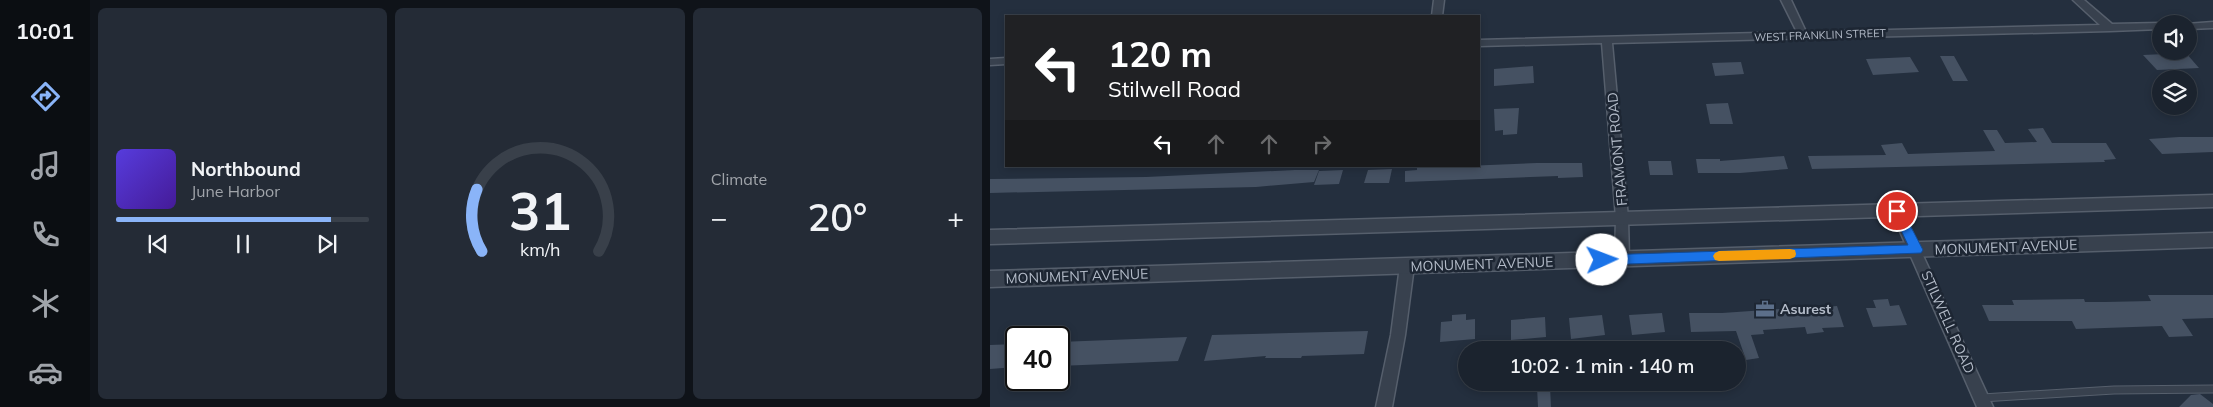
<!DOCTYPE html>
<html lang="en">
<head>
<meta charset="utf-8">
<style>
  :root { --surface:#1b232e; --page:#242b36; --text:#f1f3f6; --muted:#a0a4aa; --line:#39404a; --accent:#8ab4f8 }
  body { margin:0; font-family:Mulish,sans-serif; background:var(--page); color:var(--text); height:100vh; display:flex; flex-direction:column; font-size:19px; white-space:nowrap }
  * { box-sizing:border-box; margin:0 }
  p { font-size:16px; color:var(--muted) }
  .icon { flex:none; width:28px; height:28px; fill:none; stroke:currentColor; stroke-width:2; stroke-linecap:round; stroke-linejoin:round }
  .map { position:relative; flex:1; overflow:hidden }
  .drawer { display:flex; flex-direction:column; gap:8px; padding:8px; background:#0f1319; width:900px }
  .drawer>* { flex:none }
  .banner { position:absolute; left:15px; top:15px; width:475px; height:152px; border-radius:0px; box-shadow:0 2px 8px #0003,0 0 0 1px var(--line); background:#202124; color:#fff; overflow:hidden }
  .fabs { position:absolute; left:1162px; top:15px; display:grid; gap:10px }
  .fabs a { display:grid; place-items:center; width:45px; height:45px; border-radius:50%; background:var(--surface); box-shadow:0 2px 8px #0003,0 0 0 1px var(--line); font-size:25px }
  .speed { position:absolute; left:15px; top:326px; display:flex; gap:10px; font-size:25px; font-weight:700; text-align:center }
  .speed>* { display:grid; place-content:center; width:65px; height:65px; border-radius:50%; background:var(--surface); box-shadow:0 2px 8px #0003,0 0 0 1px var(--line); line-height:1 }
  .speed .limit { border:2px solid #111; border-radius:8px; background:#fff; color:#111 }
  .pin { position:absolute; display:grid; place-items:center; width:42px; height:42px; color:#fff; margin:-21px; border:2px solid #fff; border-radius:50%; box-shadow:0 1px 5px #0007 }
  .me { position:absolute; width:55px; margin:-28px; rotate:88deg; stroke-linejoin:round; filter:drop-shadow(0 0 4px #0008) }
  .turn { display:flex; align-items:center; gap:18px; height:105px; padding:0 20px; font-size:22px }
  .turn .icon { width:65px; height:65px; stroke-width:2.5 }
  .turn b { display:block; font-size:35px; line-height:42px }
  .lanes { display:flex; align-items:center; height:48px; padding:0 20px; background:#0003; justify-content:center; gap:25px; direction:ltr }
  .lanes .off { opacity:.35 }
  .big { font-size:38px; font-weight:600; line-height:1.1 }
  .drawer .widget { flex:1; display:flex; flex-direction:column; justify-content:center; gap:8px; min-width:0; padding:0 18px; border-radius:8px; background:var(--page) }
  .drawer .dial { align-items:center; gap:0 }
  .dial svg { height:130px; overflow:visible; fill:none; stroke:var(--line); stroke-width:7; stroke-linecap:round; text-anchor:middle }
  .dial text { fill:var(--text); stroke:none }
  .song { display:flex; align-items:center; gap:15px }
  .cover { width:60px; height:60px; border-radius:8px; background:linear-gradient(135deg,hsl(250 70% 55%),hsl(260 70% 35%)) }
  .played { height:5px; border-radius:2px; background:linear-gradient(90deg,var(--accent) 85%,var(--line) 85%) }
  .keys { display:flex; justify-content:space-around; direction:ltr }
  .heat { display:flex; justify-content:space-between; align-items:center; font-size:28px; direction:ltr }
  .drawer .tiles { flex:1; display:grid; gap:8px; grid-template-columns:repeat(3,1fr) }
  .trip { position:absolute; left:468px; top:341px; width:288px; height:50px; border-radius:25px; background:var(--surface); box-shadow:0 2px 8px #0003,0 0 0 1px var(--line); font-weight:600; line-height:50px; text-align:center }
  main { display:flex; flex:1; min-height:0 }
  .menu { display:flex; flex-direction:column; width:90px; justify-content:space-around; align-items:center; background:#0b0e12; color:var(--muted) }
  .menu .icon { width:35px; height:35px }
  .menu .selected { color:var(--accent) }
  .menu b { font-size:22px; color:var(--text) }
  .map>svg:first-child { display:block }
  .building { fill:#455162 }
  .lines { fill:none; stroke-linecap:round; stroke-linejoin:round }
  .service-casing { stroke:#565f6c; stroke-width:9 }
  .minor-casing { stroke:#565f6c; stroke-width:3 }
  .tertiary-casing { stroke:#565f6c; stroke-width:3 }
  .service { stroke:#38414e; stroke-width:7 }
  .minor { fill:#38414e; fill-rule:evenodd }
  .tertiary { fill:#38414e; fill-rule:evenodd }
  .route { fill:#1a73e8; stroke:#114b97 }
  .slow { fill:#f59e0b }
  .labels { text-anchor:middle; stroke-width:5; stroke-linejoin:round; paint-order:stroke }
  .far-street-label { font-size:11px; fill:#b4bcc9; stroke:#1d2633 }
  .street-label { font-size:14px; fill:#b4bcc9; stroke:#1d2633 }
  .poi-label { font-size:14px; font-weight:bold; fill:#b4bcc9; stroke:#1d2633; text-anchor:start }
</style>
</head>
<body>
<main>
<nav class="menu">
<b>10:01</b>
<svg class="icon selected" aria-label="directions" viewBox="0 0 24 24"><path d="M12 3l9 9-9 9-9-9zM9 14v-3h6M13 9l2 2-2 2"/></svg>
<svg class="icon" aria-label="music" viewBox="0 0 24 24"><path d="M9 18V5l10-2v13"/><circle cx="6" cy="18" r="3"/><circle cx="16" cy="16" r="3"/></svg>
<svg class="icon" aria-label="phone" viewBox="0 0 24 24"><path d="M5 4h4l2 5-3 2q2 4 5 5l2-3 5 2v4C11 20 4 13 5 4z"/></svg>
<svg class="icon" aria-label="climate" viewBox="0 0 24 24"><path d="M12 3v18M4 7l16 10M4 17L20 7"/></svg>
<svg class="icon" aria-label="car" viewBox="0 0 24 24"><path d="M5 17H2v-5l4-1 3-4h7l3 4 3 1v5h-3M9 17h6M6 11h13"/><circle cx="7" cy="17" r="2"/><circle cx="17" cy="17" r="2"/></svg>
</nav>
<section class="drawer">
<div class="tiles">
<div class="widget">
<div class="song"><i class="cover"></i><div><b>Northbound</b><p>June Harbor</p></div></div>
<div class="played"></div>
<div class="keys"><svg class="icon" aria-label="previous" viewBox="0 0 24 24"><path d="M18 5L8 12l10 7zM5 5v14"/></svg><svg class="icon" aria-label="pause" viewBox="0 0 24 24"><path d="M8 5v14M16 5v14"/></svg><svg class="icon" aria-label="next" viewBox="0 0 24 24"><path d="M6 5l10 7-10 7zM19 5v14"/></svg></div>
</div>
<div class="widget dial"><svg viewBox="0 0 100 80">
<path d="M14 69A42 42 0 1 1 86 69"/>
<path d="M14 69A42 42 0 0 1 11 31" stroke="#8ab4f8"/>
<text x="50" y="56" font-size="32" font-weight="700">31</text>
<text x="50" y="72" font-size="11">km/h</text>
</svg></div>
<div class="widget"><p>Climate</p>
<div class="heat"><a>−</a><b class="big">20°</b><a>+</a></div>
</div>
</div>
</section>
<div class="map">
<svg width="1223" height="407" viewBox="0 0 1223 407">
  <rect width="100%" height="100%" fill="#242f3e"/>
  <path class="building" d="M 1196,53 L 1209,68 L 1167,70 L 1153,55 Z
    M 950,56 L 964,56 L 978,81 L 963,81 Z
    M 920,57 L 929,72 L 883,75 L 876,59 Z
    M 751,62 L 754,74 L 725,76 L 722,63 Z
    M 543,66 L 544,83 L 504,86 L 504,69 Z
    M 738,103 L 743,124 L 720,124 L 716,104 Z
    M 529,108 L 527,134 L 513,135 L 513,130 L 505,131 L 504,109 Z
    M 1053,128 L 1062,143 L 1116,143 L 1126,159 L 1114,160 L 1115,162 L 822,169 L 818,156 L 896,155 L 891,145 L 912,143 L 918,154 L 1005,151 L 993,130 L 1007,130 L 1015,143 L 1047,142 L 1038,129 Z
    M 1189,137 L 1223,137 L 1223,152 L 1172,154 L 1159,139 Z
    M 794,156 L 798,169 L 750,173 L 708,173 L 706,159 L 730,159 L 730,161 Z
    M 658,161 L 681,161 L 683,175 L 660,175 Z
    M 547,163 L 592,163 L 593,177 L 568,178 L 568,176 L 415,182 L 415,171 L 427,170 L 427,168 Z
    M 402,169 L 399,183 L 374,183 L 378,170 Z
    M 305,170 L 329,170 L 324,182 L 266,187 L 0,193 L 0,179 L 156,177 Z
    M 353,170 L 349,184 L 324,185 L 329,171 Z
    M 1158,295 L 1223,295 L 1223,318 L 1192,319 L 1203,336 L 1179,337 L 1172,326 L 1086,329 L 1082,321 L 999,321 L 992,305 L 1024,305 L 1022,300 L 1094,299 L 1095,302 L 1115,302 L 1161,301 Z
    M 898,299 L 900,306 L 909,305 L 917,325 L 883,327 L 876,308 L 886,308 L 883,300 Z
    M 847,306 L 854,327 L 832,328 L 834,332 L 817,334 L 815,327 L 773,330 L 774,334 L 761,335 L 769,358 L 756,360 L 746,331 L 701,332 L 699,313 L 732,313 L 790,309 L 790,311 Z
    M 672,313 L 675,332 L 642,335 L 639,315 Z
    M 476,314 L 476,320 L 485,319 L 485,339 L 450,342 L 451,322 L 462,321 L 462,315 Z
    M 612,315 L 615,335 L 581,339 L 579,318 Z
    M 555,317 L 556,337 L 521,340 L 521,320 Z
    M 378,331 L 374,354 L 312,356 L 311,358 L 275,358 L 276,356 L 214,361 L 222,335 Z
    M 197,337 L 188,361 L 69,366 L 69,342 Z
    M 26,344 L 26,367 L 0,369 L 0,345 Z
    M 560,386 L 561,407 L 548,407 L 547,387 Z
    M 1210,394 L 1223,404 L 1223,407 L 1189,407 L 1201,395 Z"/>
  <g class="lines">
    <g class="service-casing">
      <path id="service" d="M 992,398 L 1124,390 L 1223,389"/>
    </g>
    <g class="minor-casing">
      <path id="minor" d="M 444,0 L 454,0 L 452,16 L 442,16 Z
        M 791,0 L 801,0 L 816,32 L 1110,25 L 1083,0 L 1094,0 L 1122,24 L 1171,23 L 1174,24 L 1171,24 L 1171,29 L 1120,31 L 622,43 L 638,218 L 639,259 L 637,263 L 632,265 L 627,263 L 625,259 L 626,218 L 612,43 L 489,46 L 489,40 L 807,32 Z
        M 1223,22 L 1223,28 L 1199,29 L 1199,24 L 1196,24 Z
        M 16,58 L 16,64 L 0,65 L 0,59 Z
        M 907,206 L 911,208 L 1003,407 L 987,407 L 901,211 L 903,208 Z
        M 417,260 L 422,262 L 424,266 L 415,335 L 402,407 L 386,407 L 401,335 L 410,266 L 412,262 Z"/>
    </g>
    <g class="tertiary-casing">
      <path id="tertiary" d="M 1223,195 L 1223,207 L 0,244 L 0,230 Z
        M 1223,233 L 1223,247 L 0,287 L 0,271 Z"/>
    </g>
    <use href="#service" class="service"/>
    <use href="#minor" class="minor"/>
    <use href="#tertiary" class="tertiary"/>
  </g>
  <path class="route" d="M 907,206 L 911,208 L 933,250 L 931,253 L 612,265 L 608,263 L 606,260 L 608,256 L 612,255 L 918,245 L 902,211 Z"/>
  <path class="slow" d="M 800,249 L 805,250 L 806,254 L 805,257 L 800,259 L 729,261 L 725,260 L 723,256 L 725,253 L 729,251 Z"/>
  <defs>
    <g id="office-bare" transform="scale(1.5)"><path d="M-6-3h4V-5.5h4V-3h4V5H-6ZM-1-4.5V-3h2v-1.5ZM-6 0V1H6V0Z" fill="#5c6f8a" stroke="#1d2633" stroke-width="2.5" paint-order="stroke"/></g>
  </defs>
  <g fill-rule="evenodd">
    <use href="#office-bare" x="775" y="309"/>
  </g>
  <g class="labels">
    <g class="far-street-label">
      <text transform="translate(830 35) rotate(-2)" y="4">WEST FRANKLIN STREET</text>
    </g>
    <g class="street-label">
      <text transform="translate(627 149) rotate(-95)" y="5">FRAMONT ROAD</text>
      <text transform="translate(1016 247) rotate(-2)" y="5">MONUMENT AVENUE</text>
      <text transform="translate(492 264) rotate(-2)" y="5">MONUMENT AVENUE</text>
      <text transform="translate(87 276) rotate(-2)" y="5">MONUMENT AVENUE</text>
      <text transform="translate(958 322) rotate(66)" y="5">STILWELL ROAD</text>
    </g>
    <g class="poi-label">
      <text x="790" y="314">Asurest</text>
    </g>
  </g>
</svg>
<div class="fabs">
<a><svg class="icon" aria-label="sound" viewBox="0 0 24 24"><path d="M4 9h4l5-4v14l-5-4H4zM17 9q2 3 0 6"/></svg></a>
<a><svg class="icon" aria-label="layers" viewBox="0 0 24 24"><path d="M12 4l9 5-9 5-9-5zM3 14l9 5 9-5"/></svg></a>
</div>
<div class="speed"><div class="limit">40</div></div>
<div class="pin" style="left:907px;top:211px;background:#d93025"><svg class="icon" aria-label="arrive" viewBox="0 0 24 24"><path d="M6 21V4h12l-3 4 3 4H6"/></svg></div>
<svg class="me" style="left:612px;top:260px" viewBox="-20 -20 40 40"><circle r="19" fill="#fff"/><path d="M0-13L10 11 0 6-10 11z" fill="#1a73e8"/></svg>
<div class="trip">10:02 · 1 min · 140 m</div>
<div class="banner">
<div class="turn"><svg class="icon" aria-label="left" viewBox="0 0 24 24"><path d="M17 20v-9H6M10 6l-5 5 5 5"/></svg><div><b>120 m</b>Stilwell Road</div></div>
<div class="lanes"><svg class="icon" aria-label="left" viewBox="0 0 24 24"><path d="M17 20v-9H6M10 6l-5 5 5 5"/></svg><svg class="icon off" aria-label="ahead" viewBox="0 0 24 24"><path d="M12 20V5M6 11l6-6 6 6"/></svg><svg class="icon off" aria-label="ahead" viewBox="0 0 24 24"><path d="M12 20V5M6 11l6-6 6 6"/></svg><svg class="icon off" aria-label="right" viewBox="0 0 24 24"><path d="M7 20v-9h11M14 6l5 5-5 5"/></svg></div>
</div>
</div>
</main>
</body>
</html>
